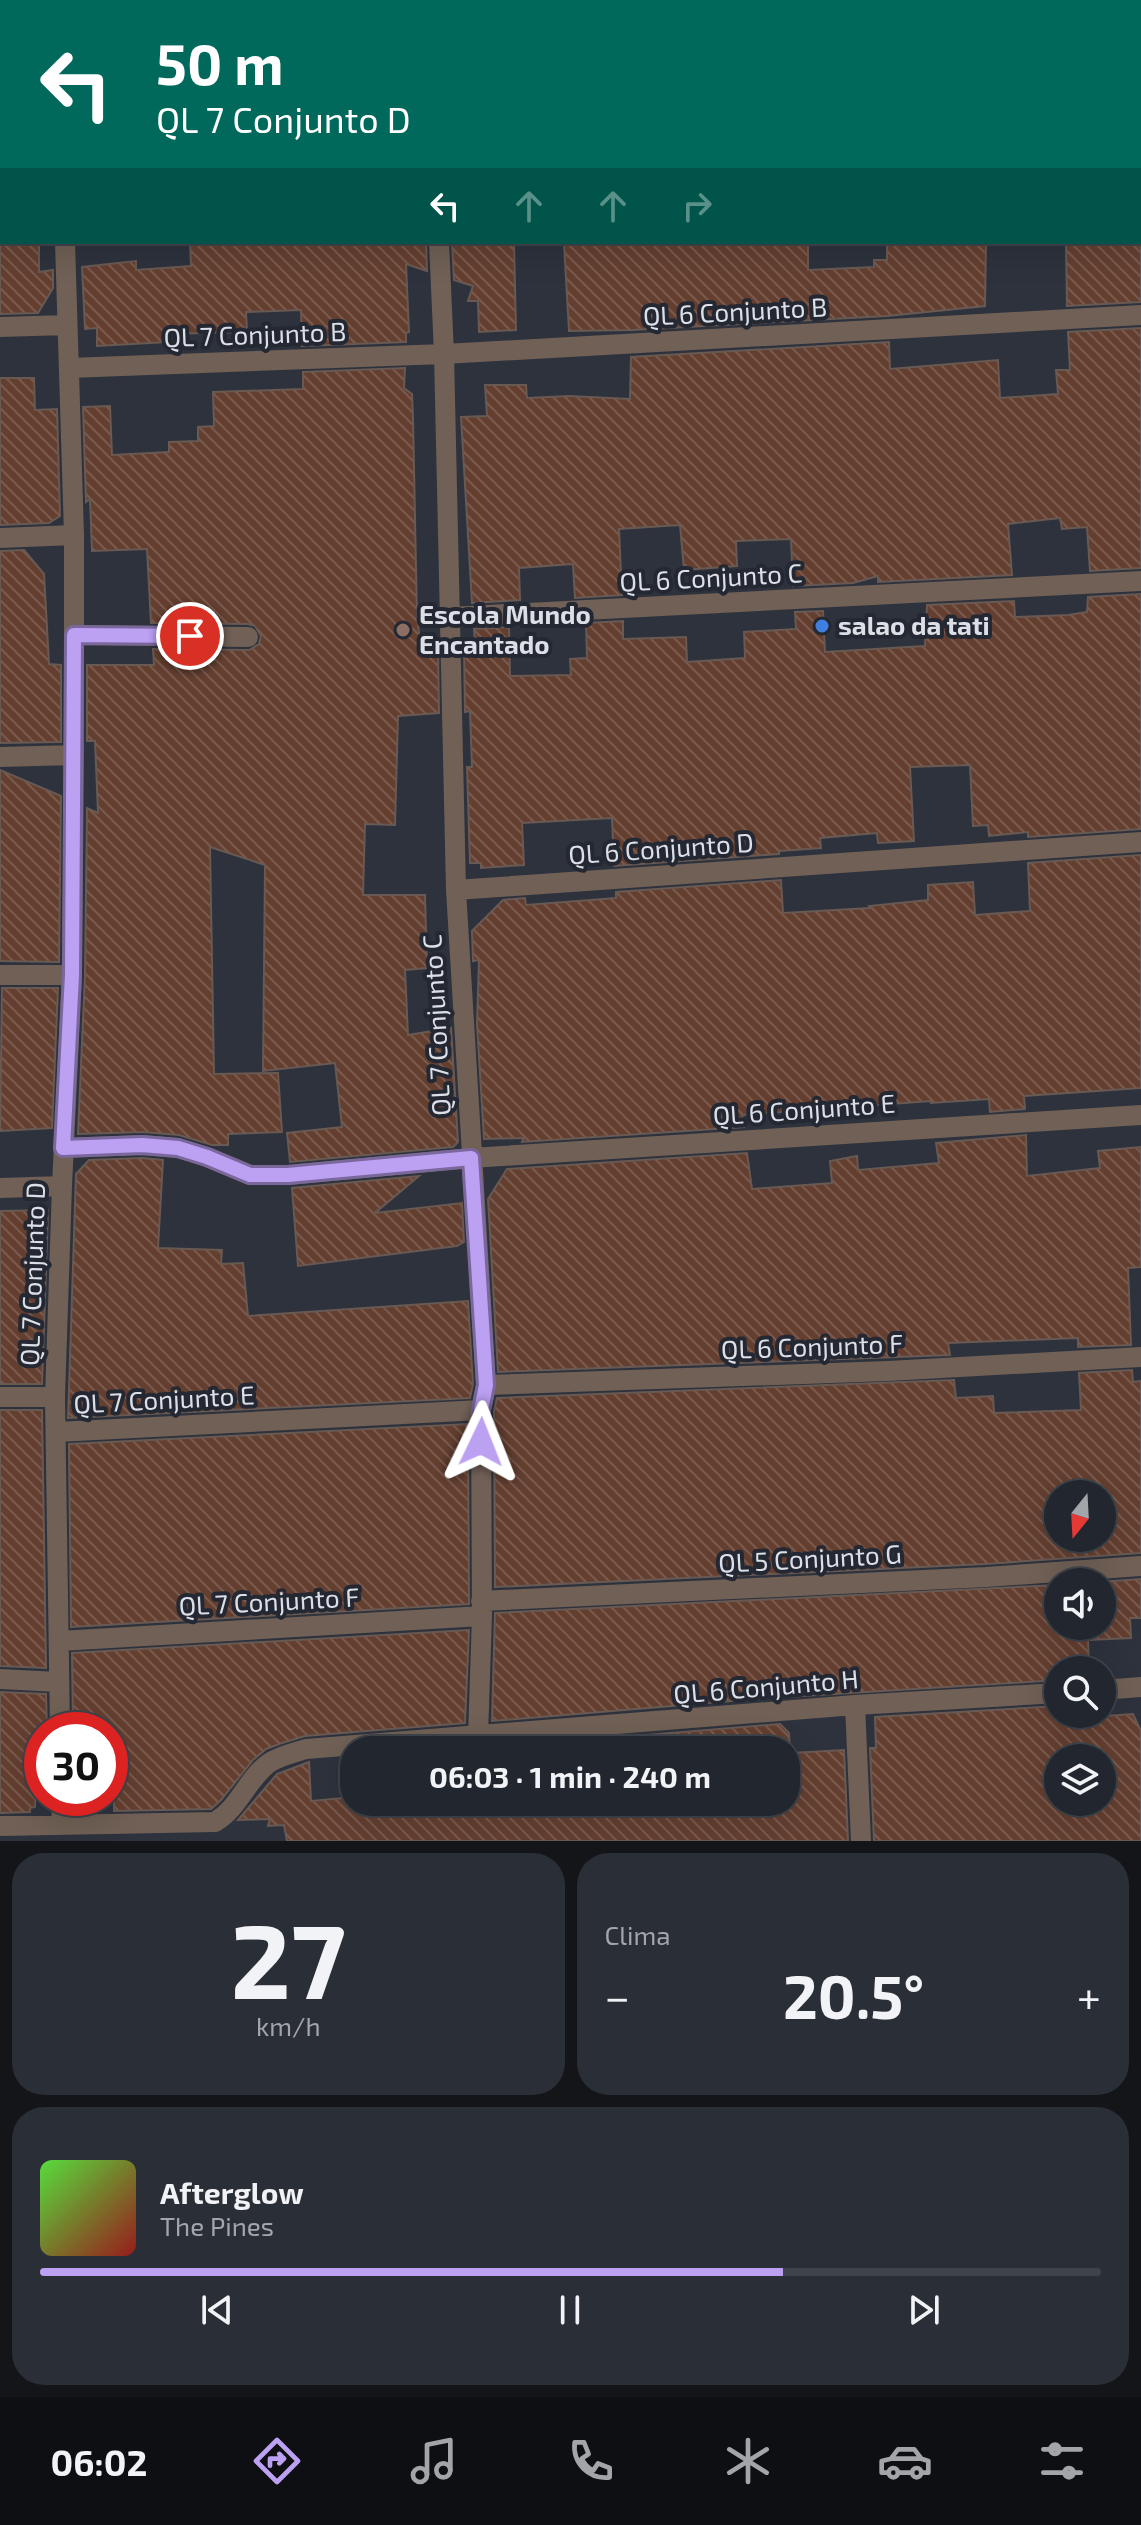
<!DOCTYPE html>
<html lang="pt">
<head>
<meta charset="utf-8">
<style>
  :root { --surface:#22262e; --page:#2a2e36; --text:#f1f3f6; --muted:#a2a5aa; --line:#3f434a; --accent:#bca0f2 }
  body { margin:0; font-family:"Exo 2",sans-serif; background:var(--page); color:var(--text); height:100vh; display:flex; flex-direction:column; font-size:30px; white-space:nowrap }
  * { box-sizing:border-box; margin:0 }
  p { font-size:26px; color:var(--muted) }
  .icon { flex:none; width:44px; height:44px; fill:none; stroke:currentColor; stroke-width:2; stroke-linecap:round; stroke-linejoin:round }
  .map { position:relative; height:1841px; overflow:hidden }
  .panel { display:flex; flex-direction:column; gap:12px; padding:12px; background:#131519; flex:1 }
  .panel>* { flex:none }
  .top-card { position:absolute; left:0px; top:0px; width:1142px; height:244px; box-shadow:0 8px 32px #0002,0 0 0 2px var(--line); background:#00695c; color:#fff; overflow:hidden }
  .needle { width:52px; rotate:198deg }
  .controls { position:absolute; left:1044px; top:1480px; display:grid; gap:16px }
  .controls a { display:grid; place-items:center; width:72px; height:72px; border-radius:50%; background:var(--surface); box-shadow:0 8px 32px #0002,0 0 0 2px var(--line); font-size:40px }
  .speed { position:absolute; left:24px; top:1712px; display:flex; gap:16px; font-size:40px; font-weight:700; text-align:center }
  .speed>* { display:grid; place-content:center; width:104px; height:104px; border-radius:50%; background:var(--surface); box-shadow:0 8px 32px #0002,0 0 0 2px var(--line); line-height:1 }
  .speed .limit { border:12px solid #d22; background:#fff; color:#111 }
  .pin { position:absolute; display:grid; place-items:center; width:68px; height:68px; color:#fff; margin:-34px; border:4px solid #fff; border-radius:50%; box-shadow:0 2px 8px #0007 }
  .me { position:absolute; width:88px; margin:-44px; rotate:2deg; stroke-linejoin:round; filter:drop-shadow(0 0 6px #0008) }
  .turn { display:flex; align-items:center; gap:28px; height:168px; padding:0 24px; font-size:36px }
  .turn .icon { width:104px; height:104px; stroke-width:2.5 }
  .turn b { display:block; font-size:56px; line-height:68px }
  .lanes { display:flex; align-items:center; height:76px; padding:0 24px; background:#0003; justify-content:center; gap:40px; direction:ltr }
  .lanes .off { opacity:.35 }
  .big { font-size:60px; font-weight:700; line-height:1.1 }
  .panel .widget { flex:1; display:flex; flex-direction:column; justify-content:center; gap:12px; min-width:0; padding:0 28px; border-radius:32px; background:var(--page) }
  .panel .dial { align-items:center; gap:0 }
  .dial b { font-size:104px; line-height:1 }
  .song { display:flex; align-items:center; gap:24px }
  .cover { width:96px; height:96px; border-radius:12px; background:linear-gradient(135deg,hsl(110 70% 55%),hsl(0 70% 35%)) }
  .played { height:8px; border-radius:4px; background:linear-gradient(90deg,var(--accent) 70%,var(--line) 70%) }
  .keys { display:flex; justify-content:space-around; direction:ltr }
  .heat { display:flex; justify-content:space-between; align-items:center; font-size:44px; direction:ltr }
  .panel .tiles { flex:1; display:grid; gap:12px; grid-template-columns:1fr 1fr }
  .widget:last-child { grid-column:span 2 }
  .trip { position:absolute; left:340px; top:1736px; width:460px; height:80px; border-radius:32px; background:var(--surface); box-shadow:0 8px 32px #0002,0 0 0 2px var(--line); font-weight:700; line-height:80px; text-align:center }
  .dock { display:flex; height:128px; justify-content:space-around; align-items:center; background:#0e0f12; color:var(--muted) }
  .dock .icon { width:56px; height:56px }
  .dock .on { color:var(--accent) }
  .dock b { font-size:36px; color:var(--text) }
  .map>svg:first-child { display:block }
  .building { fill:url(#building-back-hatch); stroke:#685953; stroke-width:2; fill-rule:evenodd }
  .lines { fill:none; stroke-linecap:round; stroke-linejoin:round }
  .minor { stroke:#706056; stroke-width:20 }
  .route-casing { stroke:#7a689d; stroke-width:20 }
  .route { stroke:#bca0f2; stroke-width:14 }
  .shop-dot { fill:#3f7fe0; stroke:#242833; stroke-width:3 }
  .education-dot { fill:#8d6e63; stroke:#242833; stroke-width:3 }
  .labels { text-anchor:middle; stroke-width:8; stroke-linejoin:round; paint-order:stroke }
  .street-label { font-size:26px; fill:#dcdfe6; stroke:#242833 }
  .poi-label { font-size:26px; font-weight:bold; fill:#dcdfe6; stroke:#242833; text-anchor:start }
</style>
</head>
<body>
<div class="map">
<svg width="1141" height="1841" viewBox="0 0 1141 1841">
  <defs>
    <pattern id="building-back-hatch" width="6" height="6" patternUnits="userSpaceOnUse" patternTransform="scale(2)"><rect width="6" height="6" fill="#643f30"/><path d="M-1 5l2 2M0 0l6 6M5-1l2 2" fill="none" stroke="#7a5a4e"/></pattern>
  </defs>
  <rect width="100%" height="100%" fill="#2d323d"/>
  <path class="building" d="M 0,242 L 39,242 L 39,272 L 53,270 L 53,288 L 38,313 L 0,314 Z
    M 190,242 L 426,242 L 427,271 L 406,264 L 409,332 L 406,333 L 406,342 L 302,346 L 301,310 L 246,312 L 247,332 L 166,334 L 167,342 L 97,346 L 97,328 L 85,329 L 82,267 L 136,261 L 136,270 L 191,266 Z
    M 452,242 L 514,242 L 516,330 L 479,332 L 478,301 L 468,301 L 473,286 L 454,280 Z
    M 645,242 L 808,242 L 808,270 L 874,267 L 874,260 L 887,260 L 887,242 L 986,242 L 985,306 L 887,316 L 632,330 L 569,331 L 564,244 Z
    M 1066,242 L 1141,242 L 1141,302 L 1067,306 Z
    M 1141,328 L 1141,568 L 1090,571 L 1087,527 L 1062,529 L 1060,518 L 1008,524 L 1012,575 L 878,582 L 878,576 L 853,583 L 793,586 L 791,539 L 736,541 L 737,566 L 684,570 L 680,525 L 619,529 L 622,595 L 575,598 L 573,564 L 519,568 L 520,600 L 472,603 L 461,417 L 487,416 L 485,385 L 526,385 L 527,398 L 569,396 L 630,399 L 631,357 L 889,342 L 890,369 L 998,360 L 1000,398 L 1058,394 L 1056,370 L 1070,370 L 1068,332 Z
    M 405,368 L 404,388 L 412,394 L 413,418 L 417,618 L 421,648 L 438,648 L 439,713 L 398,716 L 395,825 L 365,824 L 363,895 L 425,895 L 427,968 L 405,970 L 408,1035 L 451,1028 L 458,1142 L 453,1147 L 290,1162 L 287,1133 L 342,1127 L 335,1063 L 263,1071 L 265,865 L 210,847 L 214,1074 L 278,1073 L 282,1132 L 228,1134 L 228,1145 L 212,1145 L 179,1135 L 143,1132 L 78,1134 L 85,975 L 87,808 L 98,813 L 95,741 L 87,741 L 87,665 L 154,665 L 153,649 L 249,650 L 259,644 L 261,636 L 255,626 L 248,624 L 151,623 L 147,549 L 92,551 L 90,499 L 86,502 L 83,407 L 110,406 L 112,455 L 169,452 L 169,442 L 198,441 L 198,427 L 214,426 L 213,392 L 303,389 L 303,372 Z
    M 0,378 L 34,378 L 35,410 L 57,409 L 60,516 L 49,523 L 0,525 Z
    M 24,550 L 44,574 L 49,664 L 61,665 L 61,742 L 0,743 L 0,551 Z
    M 1141,594 L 1141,829 L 1028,837 L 1028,832 L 989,836 L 988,825 L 973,826 L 970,765 L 910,767 L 914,841 L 878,843 L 877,833 L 820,838 L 821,848 L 779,851 L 779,854 L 614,866 L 612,818 L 522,823 L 524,865 L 481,868 L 481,863 L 470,863 L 467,767 L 472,767 L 470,711 L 465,712 L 464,647 L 475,646 L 474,629 L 509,627 L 510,676 L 571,675 L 570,659 L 587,658 L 586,623 L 623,621 L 623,639 L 686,637 L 687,662 L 745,658 L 744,632 L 796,629 L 795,612 L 823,611 L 825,652 L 925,646 L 927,605 L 1014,601 L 1015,617 L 1068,615 L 1087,612 L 1088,597 Z
    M 0,770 L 61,796 L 59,962 L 0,961 Z
    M 1141,855 L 1141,1088 L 1024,1096 L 1025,1109 L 990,1112 L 989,1099 L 931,1103 L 931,1101 L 742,1115 L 744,1127 L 522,1142 L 524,1138 L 484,1139 L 477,1024 L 479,960 L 473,961 L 472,931 L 503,900 L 525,898 L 526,905 L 616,898 L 616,892 L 781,880 L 783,913 L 870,908 L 869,906 L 928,900 L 928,885 L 973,882 L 975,915 L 1030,911 L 1028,863 Z
    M 2,988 L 58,988 L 52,1128 L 0,1131 Z
    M 1026,1135 L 1027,1176 L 1100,1168 L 1098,1151 L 1141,1147 L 1141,1267 L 1128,1268 L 1131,1345 L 1078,1347 L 1078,1338 L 948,1343 L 950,1355 L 498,1372 L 488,1199 L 507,1169 L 747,1153 L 752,1189 L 832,1183 L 830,1161 L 857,1156 L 858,1170 L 939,1163 L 936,1143 Z
    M 142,1158 L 163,1160 L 158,1248 L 222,1250 L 221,1264 L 243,1263 L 248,1316 L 468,1301 L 473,1384 L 470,1398 L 68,1418 L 76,1174 L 89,1160 Z
    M 419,1176 L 375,1213 L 462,1203 L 464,1242 L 457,1246 L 298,1266 L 292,1188 Z
    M 48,1210 L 42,1384 L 0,1384 L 0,1211 Z
    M 1132,1370 L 1133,1382 L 1141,1381 L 1141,1553 L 985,1564 L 495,1587 L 494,1411 L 497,1398 L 954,1380 L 956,1398 L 993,1396 L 994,1413 L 1081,1410 L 1079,1373 ZM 1058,1494 L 1102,1494 L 1102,1538 L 1058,1538 Z
    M 0,1410 L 42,1410 L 46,1668 L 0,1666 Z
    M 468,1424 L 469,1604 L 71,1627 L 69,1444 Z
    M 1141,1579 L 1141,1618 L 1130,1618 L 1131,1638 L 1088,1640 L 1089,1670 L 1058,1670 L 1058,1680 L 755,1699 L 492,1721 L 495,1613 L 1058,1585 L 1058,1626 L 1102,1626 L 1102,1582 L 1099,1582 Z
    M 469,1630 L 465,1723 L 305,1736 L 282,1743 L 266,1749 L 253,1760 L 221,1800 L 211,1809 L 114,1811 L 114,1789 L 110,1789 L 110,1730 L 73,1730 L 72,1653 Z
    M 0,1692 L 46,1694 L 47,1730 L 38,1730 L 35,1807 L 30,1808 L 30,1812 L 0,1813 Z
    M 1058,1706 L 1058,1714 L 1091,1714 L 1091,1717 L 1133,1714 L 1141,1731 L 1141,1841 L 874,1841 L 870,1748 L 876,1748 L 875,1717 ZM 1058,1758 L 1102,1758 L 1102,1802 L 1058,1802 Z
    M 780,1724 L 789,1733 L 790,1753 L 844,1750 L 848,1841 L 287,1841 L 284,1825 L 268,1826 L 270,1819 L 238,1820 L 277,1774 L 309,1762 L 311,1801 L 354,1797 L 354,1802 L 786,1802 L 786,1750 L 466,1750 Z"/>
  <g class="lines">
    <path class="minor" d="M 56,0 L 56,2
      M 429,0 L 429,2
      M 800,0 L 800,2
      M 1140,56 L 1141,56
      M 0,100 L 2,100
      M 439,242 L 444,354 L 456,890 L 486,1385 L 481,1410 L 482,1616 L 478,1736
      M 0,327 L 67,325
      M 69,368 L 444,354 L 1141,315
      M 0,538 L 74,535
      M 450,617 L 1141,581
      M 74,635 L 248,637
      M 0,757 L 74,755
      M 456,890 L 1141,842
      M 0,975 L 72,975
      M 63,1148 L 142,1145 L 178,1148 L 207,1157 L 250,1175 L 288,1175 L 471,1158 L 1141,1115
      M 0,1188 L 62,1186
      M 486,1385 L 888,1371 L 1141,1357
      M 0,1397 L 55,1397
      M 57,1432 L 481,1410
      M 481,1601 L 986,1577 L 1141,1566
      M 60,1641 L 482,1616
      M 0,1679 L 58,1682
      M 1102,1690 L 1141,1687
      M 855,1705 L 861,1841
      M 60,1730 L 55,1397 L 62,1186 L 72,975 L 74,755 L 74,535 L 65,242
      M 61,1798 L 62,1825
      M 0,1826 L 215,1822 C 239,1808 247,1779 269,1763 C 279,1756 293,1753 306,1749 L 855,1705 L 1058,1693"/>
  </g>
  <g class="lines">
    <g class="route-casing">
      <path id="route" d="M 190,636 L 74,635 L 72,975 L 63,1148 L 142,1145 L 178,1148 L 207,1157 L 250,1175 L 288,1175 L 471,1158 L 486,1385 L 481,1410 L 481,1442"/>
    </g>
    <use href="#route" class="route"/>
  </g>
  <circle class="shop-dot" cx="822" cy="626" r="8"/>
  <circle class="education-dot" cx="403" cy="630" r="8"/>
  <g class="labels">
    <g class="street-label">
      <text transform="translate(735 312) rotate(-3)" y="9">QL 6 Conjunto B</text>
      <text transform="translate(255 335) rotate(-2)" y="9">QL 7 Conjunto B</text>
      <text transform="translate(711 578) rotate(-3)" y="9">QL 6 Conjunto C</text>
      <text transform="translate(661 849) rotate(-4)" y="9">QL 6 Conjunto D</text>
      <text transform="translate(437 1025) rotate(-93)" y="9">QL 7 Conjunto C</text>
      <text transform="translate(804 1110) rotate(-4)" y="9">QL 6 Conjunto E</text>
      <text transform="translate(33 1274) rotate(-88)" y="9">QL 7 Conjunto D</text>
      <text transform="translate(812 1347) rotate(-2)" y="9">QL 6 Conjunto F</text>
      <text transform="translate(164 1400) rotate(-3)" y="9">QL 7 Conjunto E</text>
      <text transform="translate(810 1559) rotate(-3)" y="9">QL 5 Conjunto G</text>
      <text transform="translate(269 1602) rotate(-3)" y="9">QL 7 Conjunto F</text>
      <text transform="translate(766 1687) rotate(-5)" y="9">QL 6 Conjunto H</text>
    </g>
    <g class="poi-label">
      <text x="419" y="624">Escola Mundo<tspan x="419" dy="30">Encantado</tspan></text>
      <text x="838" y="635">salao da tati</text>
    </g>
  </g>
</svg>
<div class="controls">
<a><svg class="needle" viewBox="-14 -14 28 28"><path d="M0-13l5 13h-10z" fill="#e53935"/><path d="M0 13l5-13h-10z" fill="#a2a5aa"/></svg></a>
<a><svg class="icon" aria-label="sound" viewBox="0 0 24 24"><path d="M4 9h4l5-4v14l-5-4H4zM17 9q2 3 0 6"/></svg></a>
<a><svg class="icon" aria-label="search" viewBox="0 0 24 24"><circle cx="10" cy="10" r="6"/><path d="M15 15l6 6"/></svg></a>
<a><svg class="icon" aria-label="layers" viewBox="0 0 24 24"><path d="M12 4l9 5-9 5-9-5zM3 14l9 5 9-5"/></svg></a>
</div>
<div class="speed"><div class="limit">30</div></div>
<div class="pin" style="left:190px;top:636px;background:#d93025"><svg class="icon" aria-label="arrive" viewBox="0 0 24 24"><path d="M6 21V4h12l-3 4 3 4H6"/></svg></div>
<svg class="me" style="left:481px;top:1442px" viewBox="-20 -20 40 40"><path d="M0-17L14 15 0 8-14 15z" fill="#bca0f2" stroke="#fff" stroke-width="4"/></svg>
<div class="trip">06:03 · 1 min · 240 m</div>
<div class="top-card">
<div class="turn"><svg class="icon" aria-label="left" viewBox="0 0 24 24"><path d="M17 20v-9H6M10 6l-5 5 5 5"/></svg><div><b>50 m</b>QL 7 Conjunto D</div></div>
<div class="lanes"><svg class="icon" aria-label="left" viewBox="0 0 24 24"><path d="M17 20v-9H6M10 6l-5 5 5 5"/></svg><svg class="icon off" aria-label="ahead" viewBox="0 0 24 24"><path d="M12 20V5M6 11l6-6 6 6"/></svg><svg class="icon off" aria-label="ahead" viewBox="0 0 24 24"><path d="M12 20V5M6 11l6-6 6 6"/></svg><svg class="icon off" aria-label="right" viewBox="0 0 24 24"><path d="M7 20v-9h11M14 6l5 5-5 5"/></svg></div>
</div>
</div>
<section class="panel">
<div class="tiles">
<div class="widget dial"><b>27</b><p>km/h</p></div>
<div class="widget"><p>Clima</p>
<div class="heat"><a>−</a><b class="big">20.5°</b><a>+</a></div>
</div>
<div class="widget">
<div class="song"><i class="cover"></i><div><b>Afterglow</b><p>The Pines</p></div></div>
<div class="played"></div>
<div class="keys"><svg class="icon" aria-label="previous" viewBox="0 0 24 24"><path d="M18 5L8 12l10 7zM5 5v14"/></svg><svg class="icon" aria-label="pause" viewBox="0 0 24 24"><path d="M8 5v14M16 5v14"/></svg><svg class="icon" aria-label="next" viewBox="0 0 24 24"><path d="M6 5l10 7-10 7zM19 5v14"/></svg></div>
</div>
</div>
</section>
<nav class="dock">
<b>06:02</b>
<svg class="icon on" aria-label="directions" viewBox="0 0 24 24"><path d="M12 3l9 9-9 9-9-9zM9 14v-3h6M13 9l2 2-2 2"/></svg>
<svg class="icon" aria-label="music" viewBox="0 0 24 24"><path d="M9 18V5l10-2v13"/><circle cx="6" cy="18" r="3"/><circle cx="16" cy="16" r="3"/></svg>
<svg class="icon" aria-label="phone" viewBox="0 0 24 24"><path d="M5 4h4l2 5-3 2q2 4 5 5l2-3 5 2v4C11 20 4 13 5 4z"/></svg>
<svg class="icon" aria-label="climate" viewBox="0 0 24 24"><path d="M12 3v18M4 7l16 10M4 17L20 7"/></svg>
<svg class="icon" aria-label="car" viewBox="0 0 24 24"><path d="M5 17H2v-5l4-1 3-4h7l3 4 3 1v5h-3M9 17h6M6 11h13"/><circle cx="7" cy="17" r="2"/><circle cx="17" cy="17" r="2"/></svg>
<svg class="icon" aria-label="filters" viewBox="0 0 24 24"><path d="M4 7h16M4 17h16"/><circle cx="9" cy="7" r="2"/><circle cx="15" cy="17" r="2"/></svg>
</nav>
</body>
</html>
